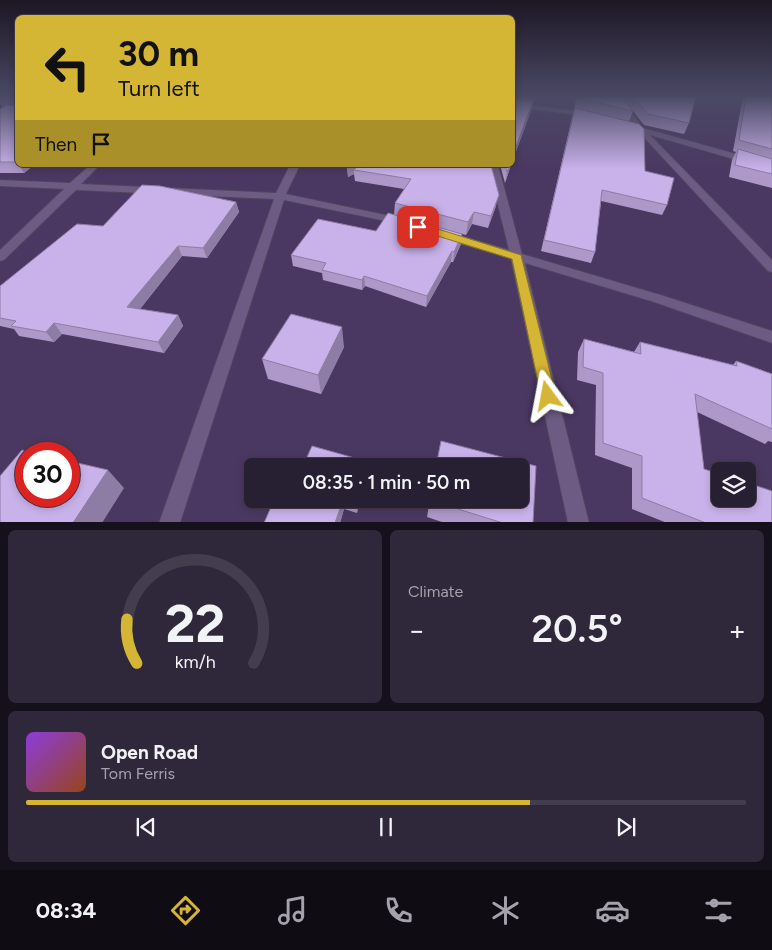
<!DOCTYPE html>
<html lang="en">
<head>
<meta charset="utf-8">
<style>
  :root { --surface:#271f32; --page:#2f273a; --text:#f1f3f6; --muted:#a4a2ac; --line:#433d4d; --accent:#d5b534 }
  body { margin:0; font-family:Figtree,sans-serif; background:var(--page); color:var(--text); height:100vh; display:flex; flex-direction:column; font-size:19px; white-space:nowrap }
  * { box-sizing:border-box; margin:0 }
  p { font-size:16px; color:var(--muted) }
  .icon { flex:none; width:28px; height:28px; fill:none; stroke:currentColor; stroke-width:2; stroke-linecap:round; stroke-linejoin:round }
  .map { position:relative; height:522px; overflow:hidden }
  .panel { display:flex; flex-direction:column; gap:8px; padding:8px; background:#15111c; flex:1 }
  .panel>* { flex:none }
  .guide { position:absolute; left:15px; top:15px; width:500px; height:152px; border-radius:8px; box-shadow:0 2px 8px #0003,0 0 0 1px var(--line); background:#d5b534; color:#111; overflow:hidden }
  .tools { position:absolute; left:711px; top:462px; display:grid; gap:10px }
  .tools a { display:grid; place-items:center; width:45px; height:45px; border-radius:8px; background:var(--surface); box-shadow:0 2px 8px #0003,0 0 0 1px var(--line); font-size:25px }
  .speed { position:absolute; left:15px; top:442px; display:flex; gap:10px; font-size:25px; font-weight:700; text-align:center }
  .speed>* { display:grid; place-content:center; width:65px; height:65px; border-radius:50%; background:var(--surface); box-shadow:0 2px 8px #0003,0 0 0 1px var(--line); line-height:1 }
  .speed .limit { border:8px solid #d22; background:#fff; color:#111 }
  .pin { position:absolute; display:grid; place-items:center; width:42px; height:42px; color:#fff; margin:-21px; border-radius:10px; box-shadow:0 2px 8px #0006 }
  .me { position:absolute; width:55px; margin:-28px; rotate:347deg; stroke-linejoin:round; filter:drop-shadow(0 0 4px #0008) }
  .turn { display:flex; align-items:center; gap:18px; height:105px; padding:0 20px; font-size:22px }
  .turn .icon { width:65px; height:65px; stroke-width:2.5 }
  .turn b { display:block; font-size:35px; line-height:42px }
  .then { display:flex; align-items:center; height:48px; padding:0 20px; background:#0003; gap:10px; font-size:19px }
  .big { font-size:38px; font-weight:600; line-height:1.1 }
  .panel .card { flex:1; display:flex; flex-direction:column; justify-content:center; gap:8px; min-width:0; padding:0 18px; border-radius:8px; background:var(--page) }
  .panel .dial { align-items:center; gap:0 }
  .dial svg { height:130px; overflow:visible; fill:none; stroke:var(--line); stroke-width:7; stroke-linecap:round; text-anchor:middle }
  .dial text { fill:var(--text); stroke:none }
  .song { display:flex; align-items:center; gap:15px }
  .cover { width:60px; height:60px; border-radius:8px; background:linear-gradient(135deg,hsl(270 70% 55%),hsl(20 70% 35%)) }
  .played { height:5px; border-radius:2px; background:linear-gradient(90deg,var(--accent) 70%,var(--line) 70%) }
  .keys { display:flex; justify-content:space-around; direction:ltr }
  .heat { display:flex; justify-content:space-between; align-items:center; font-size:28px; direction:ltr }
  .panel .tiles { flex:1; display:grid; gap:8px; grid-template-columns:1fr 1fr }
  .card:last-child { grid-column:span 2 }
  .trip { position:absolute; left:244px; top:458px; width:285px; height:50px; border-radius:8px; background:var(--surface); box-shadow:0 2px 8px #0003,0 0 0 1px var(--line); font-weight:600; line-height:50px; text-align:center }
  .tabs { display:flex; height:80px; justify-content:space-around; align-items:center; background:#100c14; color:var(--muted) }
  .tabs .icon { width:35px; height:35px }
  .tabs .on { color:var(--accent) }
  .tabs b { font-size:22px; color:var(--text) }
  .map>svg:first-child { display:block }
  .green { fill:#4b3862; fill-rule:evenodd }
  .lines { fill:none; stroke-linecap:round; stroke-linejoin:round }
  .minor-casing { stroke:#4f455d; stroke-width:2 }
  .minor { fill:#6d5b83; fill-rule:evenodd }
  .wall { fill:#ad98c9 }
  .shaded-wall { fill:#8d7ca4 }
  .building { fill:#c9b1ea; stroke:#8d7ca4 }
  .route { fill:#d5b534; stroke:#8a7622 }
</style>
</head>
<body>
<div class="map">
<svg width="772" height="523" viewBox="0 0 772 523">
  <rect width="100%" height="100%" fill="#342942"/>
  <path class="green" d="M 0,96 L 17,96 L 18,165 L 512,165 L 513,96 L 772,96 L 772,522 L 0,522 ZM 26,454 L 69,454 L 69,496 L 26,496 ZM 252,466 L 520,466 L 520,499 L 252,499 ZM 720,471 L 748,471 L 748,499 L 720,499 Z"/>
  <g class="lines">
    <g class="minor-casing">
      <path id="minor" d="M 613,96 L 619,96 L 643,128 L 772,164 L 772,170 L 650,135 L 772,260 L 772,272 L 768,271 L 638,131 L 625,128 L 625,124 L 633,125 Z
        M 512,103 L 570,110 L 593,117 L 589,119 L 570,114 L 512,107 Z
        M 90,165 L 100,165 L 81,184 L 276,193 L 290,165 L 300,165 L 286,194 L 400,218 L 406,221 L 400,224 L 284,200 L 180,523 L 159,523 L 274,199 L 76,190 L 4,260 L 0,261 L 0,250 L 64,189 L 0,186 L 0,180 L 70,183 Z
        M 488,165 L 498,165 L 522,254 L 664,296 L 772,331 L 772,343 L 654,302 L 525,263 L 589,523 L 568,523 L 511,259 L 441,238 L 439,235 L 445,231 L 509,250 Z"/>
    </g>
    <use href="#minor" class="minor"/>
  </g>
  <path class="wall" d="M 0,96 L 11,105 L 18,105 L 18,165 L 34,165 L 24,173 L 0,173 L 0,109 L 5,106 L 2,106 L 0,102 Z
    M 512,96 L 536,96 L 533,104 L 532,104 L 531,111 L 512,162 Z
    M 577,96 L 696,96 L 689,123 L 684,134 L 644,125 L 633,111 L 629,121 L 645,171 L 667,205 L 662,215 L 601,201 L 595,252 L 591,263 L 541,251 Z
    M 743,96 L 772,96 L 772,188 L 729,177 L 732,160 L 736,152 L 733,151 Z
    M 255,165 L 268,165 L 266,167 Z
    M 491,165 L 496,206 L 488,228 L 472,224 L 466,235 L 394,215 L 395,203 L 404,189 L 355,181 L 354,174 L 348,177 L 347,166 Z
    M 500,165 L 511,165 L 505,183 Z
    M 236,202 L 239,212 L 207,258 L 182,256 L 140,309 L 178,315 L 183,326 L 164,353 L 62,334 L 54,342 L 19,336 L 14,329 L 0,326 L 0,286 L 103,226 Z
    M 376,231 L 461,244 L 453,262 L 451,262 L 426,307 L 365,286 L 362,290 L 323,280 L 322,273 L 293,266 L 291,255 Z
    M 584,339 L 634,352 L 640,342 L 733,365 L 736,361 L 772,374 L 772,442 L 768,441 L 765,444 L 697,412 L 704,469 L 772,523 L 667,523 L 632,509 L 632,468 L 595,455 L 596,385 L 577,380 L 578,352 Z
    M 344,347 L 321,394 L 268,379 L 262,359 Z
    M 289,499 L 361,499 L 357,513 L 344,509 L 340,523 L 264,523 L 287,504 Z
    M 430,499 L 533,523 L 445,523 L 427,517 Z"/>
  <path class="shaded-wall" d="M 0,96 L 18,96 L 18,105 L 2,106 L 0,102 Z
    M 533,101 L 531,111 L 512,162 L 512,157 Z
    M 19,165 L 34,165 L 24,173 Z
    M 349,165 L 362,165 L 354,170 L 354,174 L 348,177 L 347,166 Z
    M 510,165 L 511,165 L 505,183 L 507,172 Z
    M 499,195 L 496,206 L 488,228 L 491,216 Z
    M 236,202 L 239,212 L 207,258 L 203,248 Z
    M 474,212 L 472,224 L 466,235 L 468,222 Z
    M 462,234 L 461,244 L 453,262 L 454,252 Z
    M 178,246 L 182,256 L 133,318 L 127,307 Z
    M 452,251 L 451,262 L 426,307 L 427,296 Z
    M 364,276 L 365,286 L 362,290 L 362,280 Z
    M 178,315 L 183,326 L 164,353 L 158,342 Z
    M 54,323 L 62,334 L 54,342 L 46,332 Z
    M 342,327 L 344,347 L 321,394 L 318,375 Z
    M 108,470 L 124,488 L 102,523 L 73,523 Z
    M 357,499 L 361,499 L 357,513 L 356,504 Z
    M 343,500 L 344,509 L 340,523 L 335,523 Z"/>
  <path class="building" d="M 0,96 L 18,96 L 0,98 Z
    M 512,96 L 514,99 L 533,101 L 512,157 Z
    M 578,96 L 621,96 L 633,111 L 577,98 Z
    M 632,96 L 696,96 L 689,123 L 648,114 Z
    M 746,96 L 772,96 L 772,149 L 739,140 Z
    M 6,105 L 18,105 L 17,162 L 0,162 L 0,109 Z
    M 575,108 L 639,124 L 644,129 L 645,171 L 674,178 L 667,205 L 602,190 L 595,252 L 544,240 Z
    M 738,149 L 772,159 L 772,174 L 735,165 Z
    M 358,165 L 491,165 L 499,195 L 491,216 L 474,212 L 468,222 L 395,203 L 411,179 L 354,170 Z
    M 505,165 L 510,165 L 507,172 Z
    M 142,185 L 160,186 L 236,202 L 203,248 L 178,246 L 127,307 L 178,315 L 158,342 L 54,323 L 46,332 L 11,326 L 16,321 L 0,318 L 0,286 L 77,224 L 103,226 Z
    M 388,213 L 462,234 L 454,252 L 452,251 L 427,296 L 364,276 L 362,280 L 322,270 L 326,263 L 291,255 L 318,219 L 376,231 Z
    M 291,314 L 342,327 L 318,375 L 262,359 Z
    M 584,339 L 641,354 L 640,342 L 737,366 L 736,361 L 772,374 L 772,429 L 695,394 L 704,469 L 720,474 L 720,499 L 748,499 L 748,483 L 772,491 L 772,523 L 706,523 L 642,498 L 642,456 L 603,443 L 603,373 L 583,367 Z
    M 441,441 L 536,466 L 533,523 L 503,523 L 429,500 L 430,499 L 520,499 L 520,466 L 436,466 Z
    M 312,446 L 369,462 L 368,466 L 303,466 Z
    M 22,450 L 39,454 L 26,454 L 26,496 L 69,496 L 69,461 L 108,470 L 73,523 L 0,523 L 0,476 Z
    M 289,499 L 357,499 L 356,504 L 343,500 L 335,523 L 264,523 L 274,500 L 287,504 Z"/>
  <linearGradient id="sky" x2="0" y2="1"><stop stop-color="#1d1724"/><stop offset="0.57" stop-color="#4a4965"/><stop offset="1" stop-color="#4a4965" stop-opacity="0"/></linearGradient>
  <rect width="772" height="169" fill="url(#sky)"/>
  <path class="route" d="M 415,224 L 422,224 L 521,255 L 556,396 L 554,401 L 548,403 L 543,401 L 541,396 L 512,259 L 415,229 L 413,227 Z"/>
</svg>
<div class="tools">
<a><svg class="icon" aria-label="layers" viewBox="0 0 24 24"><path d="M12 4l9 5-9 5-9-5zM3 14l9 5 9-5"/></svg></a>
</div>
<div class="speed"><div class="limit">30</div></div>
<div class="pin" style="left:418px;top:227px;background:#d93025"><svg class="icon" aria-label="arrive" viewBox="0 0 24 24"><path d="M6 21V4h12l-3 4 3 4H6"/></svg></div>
<svg class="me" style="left:548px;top:396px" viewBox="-20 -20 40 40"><path d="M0-17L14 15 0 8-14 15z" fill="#d5b534" stroke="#fff" stroke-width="4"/></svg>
<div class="trip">08:35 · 1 min · 50 m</div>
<div class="guide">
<div class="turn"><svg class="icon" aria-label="left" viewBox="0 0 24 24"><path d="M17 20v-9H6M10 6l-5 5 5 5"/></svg><div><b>30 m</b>Turn left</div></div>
<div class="then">Then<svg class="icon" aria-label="arrive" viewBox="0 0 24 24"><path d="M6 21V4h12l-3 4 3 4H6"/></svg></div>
</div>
</div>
<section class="panel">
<div class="tiles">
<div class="card dial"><svg viewBox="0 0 100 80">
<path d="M14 69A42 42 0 1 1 86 69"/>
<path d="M14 69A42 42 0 0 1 8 42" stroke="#d5b534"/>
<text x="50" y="56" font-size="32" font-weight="700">22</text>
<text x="50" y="72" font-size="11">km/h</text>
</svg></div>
<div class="card"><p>Climate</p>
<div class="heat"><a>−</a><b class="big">20.5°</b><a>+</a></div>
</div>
<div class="card">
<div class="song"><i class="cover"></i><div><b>Open Road</b><p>Tom Ferris</p></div></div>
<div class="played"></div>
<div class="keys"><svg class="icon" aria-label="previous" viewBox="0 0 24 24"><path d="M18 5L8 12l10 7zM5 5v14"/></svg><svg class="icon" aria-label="pause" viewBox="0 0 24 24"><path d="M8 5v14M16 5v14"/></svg><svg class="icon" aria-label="next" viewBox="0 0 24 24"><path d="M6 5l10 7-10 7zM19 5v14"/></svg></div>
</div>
</div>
</section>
<nav class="tabs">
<b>08:34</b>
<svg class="icon on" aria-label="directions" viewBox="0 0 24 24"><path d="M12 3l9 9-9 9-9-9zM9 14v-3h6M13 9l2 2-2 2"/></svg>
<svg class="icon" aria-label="music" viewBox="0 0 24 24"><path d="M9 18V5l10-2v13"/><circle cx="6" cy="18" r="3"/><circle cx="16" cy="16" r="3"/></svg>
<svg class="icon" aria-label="phone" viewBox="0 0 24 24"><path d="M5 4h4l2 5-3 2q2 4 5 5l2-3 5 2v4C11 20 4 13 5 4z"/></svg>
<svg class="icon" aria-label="climate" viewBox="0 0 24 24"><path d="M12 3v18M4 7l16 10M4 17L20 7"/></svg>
<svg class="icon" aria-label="car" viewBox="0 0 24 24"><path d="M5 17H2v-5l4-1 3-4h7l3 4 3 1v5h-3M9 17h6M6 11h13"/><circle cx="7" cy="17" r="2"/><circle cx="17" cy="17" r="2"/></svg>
<svg class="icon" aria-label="filters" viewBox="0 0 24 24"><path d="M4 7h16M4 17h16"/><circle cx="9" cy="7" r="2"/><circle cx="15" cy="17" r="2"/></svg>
</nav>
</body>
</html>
